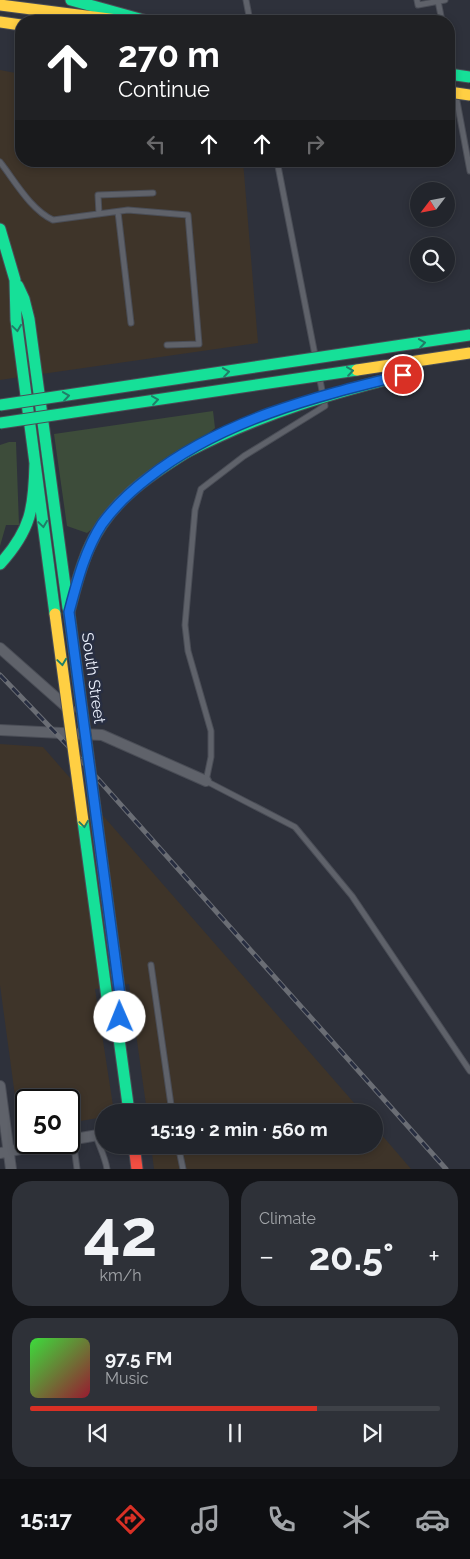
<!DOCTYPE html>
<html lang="en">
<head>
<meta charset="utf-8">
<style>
  :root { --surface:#22252c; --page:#2e3138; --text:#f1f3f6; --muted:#a2a5a9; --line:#3f4248; --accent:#d93025 }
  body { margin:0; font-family:Raleway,sans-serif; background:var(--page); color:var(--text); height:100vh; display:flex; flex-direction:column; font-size:19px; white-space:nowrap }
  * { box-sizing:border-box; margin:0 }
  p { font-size:16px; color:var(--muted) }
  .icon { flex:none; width:28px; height:28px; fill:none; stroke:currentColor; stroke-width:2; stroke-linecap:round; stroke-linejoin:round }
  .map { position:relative; height:1169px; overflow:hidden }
  .details { display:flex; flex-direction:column; gap:12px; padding:12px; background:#131418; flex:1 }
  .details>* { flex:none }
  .top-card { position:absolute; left:15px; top:15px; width:440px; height:152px; border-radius:20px; box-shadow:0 2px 8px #0003,0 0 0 1px var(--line); background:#202124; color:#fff; overflow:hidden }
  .needle { width:32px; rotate:238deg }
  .fabs { position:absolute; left:410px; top:182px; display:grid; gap:10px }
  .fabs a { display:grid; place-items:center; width:45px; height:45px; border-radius:50%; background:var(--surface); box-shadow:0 2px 8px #0003,0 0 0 1px var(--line); font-size:25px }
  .speed { position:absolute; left:15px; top:1089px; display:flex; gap:10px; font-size:25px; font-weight:700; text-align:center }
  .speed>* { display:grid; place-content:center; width:65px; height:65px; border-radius:50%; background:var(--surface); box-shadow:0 2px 8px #0003,0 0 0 1px var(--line); line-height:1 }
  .speed .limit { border:2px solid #111; border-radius:8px; background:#fff; color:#111 }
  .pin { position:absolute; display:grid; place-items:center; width:42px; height:42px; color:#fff; margin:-21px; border:2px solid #fff; border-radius:50%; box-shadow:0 1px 5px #0007 }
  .me { position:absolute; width:55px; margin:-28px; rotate:359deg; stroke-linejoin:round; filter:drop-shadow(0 0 4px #0008) }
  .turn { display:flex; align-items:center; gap:18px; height:105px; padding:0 20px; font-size:22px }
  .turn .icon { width:65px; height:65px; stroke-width:2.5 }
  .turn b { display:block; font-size:35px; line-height:42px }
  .lanes { display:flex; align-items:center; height:48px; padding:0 20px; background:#0003; justify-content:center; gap:25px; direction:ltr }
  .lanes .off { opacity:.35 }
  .big { font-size:38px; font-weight:700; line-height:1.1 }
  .details .card { flex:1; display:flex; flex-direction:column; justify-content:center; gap:8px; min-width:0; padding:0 18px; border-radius:20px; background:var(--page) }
  .details .dial { align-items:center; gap:0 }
  .dial b { font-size:65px; line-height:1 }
  .song { display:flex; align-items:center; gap:15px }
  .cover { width:60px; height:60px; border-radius:8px; background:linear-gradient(135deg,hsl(120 70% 55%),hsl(350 70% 35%)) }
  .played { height:5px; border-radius:2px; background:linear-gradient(90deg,var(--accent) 70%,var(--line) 70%) }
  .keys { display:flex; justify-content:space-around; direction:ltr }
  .heat { display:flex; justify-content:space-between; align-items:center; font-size:28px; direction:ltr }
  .details .tiles { flex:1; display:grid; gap:12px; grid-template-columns:1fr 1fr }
  .card:last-child { grid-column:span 2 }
  .trip { position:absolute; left:95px; top:1104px; width:288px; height:50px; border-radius:25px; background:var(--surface); box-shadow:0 2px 8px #0003,0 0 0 1px var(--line); font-weight:700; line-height:50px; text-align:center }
  .tab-bar { display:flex; height:80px; justify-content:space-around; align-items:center; background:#0e0f12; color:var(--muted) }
  .tab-bar .icon { width:35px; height:35px }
  .tab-bar .active { color:var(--accent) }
  .tab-bar b { font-size:22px; color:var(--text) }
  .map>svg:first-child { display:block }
  .industrial { fill:#3e3429 }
  .green { fill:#3d4c3a }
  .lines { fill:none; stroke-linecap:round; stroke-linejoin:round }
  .lane-casing { stroke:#4a4d56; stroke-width:7 }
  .street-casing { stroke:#4a4d56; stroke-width:12 }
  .fast-casing { stroke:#4a4d56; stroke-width:13 }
  .slow-casing { stroke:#4a4d56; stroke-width:13 }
  .jam-casing { stroke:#4a4d56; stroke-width:13 }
  .lane { stroke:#5f626a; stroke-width:5 }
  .street { stroke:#5f626a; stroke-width:10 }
  .fast { stroke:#16e098; stroke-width:11 }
  .slow { stroke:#ffcf43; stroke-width:11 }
  .jam { stroke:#f24e42; stroke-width:11 }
  .rail-casing { stroke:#6a6d74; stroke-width:5 }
  .rail { stroke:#282e41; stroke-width:3; stroke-dasharray:9; stroke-linecap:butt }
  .fast-bridge-casing { stroke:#4a4d56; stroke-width:13; stroke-linecap:butt }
  .slow-bridge-casing { stroke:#4a4d56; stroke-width:13; stroke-linecap:butt }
  .fast-bridge { stroke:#16e098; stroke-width:11 }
  .slow-bridge { stroke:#ffcf43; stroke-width:11 }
  .oneway { stroke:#207e68 }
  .route-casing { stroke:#114b97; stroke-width:12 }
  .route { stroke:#1a73e8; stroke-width:9 }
  .labels { text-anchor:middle; stroke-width:5; stroke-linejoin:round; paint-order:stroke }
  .street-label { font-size:16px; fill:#ecf1fd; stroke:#282e41 }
</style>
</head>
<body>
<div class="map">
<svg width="470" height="1169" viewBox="0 0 470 1169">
  <rect width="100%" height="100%" fill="#2e313b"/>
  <path class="industrial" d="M 0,70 L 21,74 L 21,161 L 243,161 L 258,343 L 0,380 Z
    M 0,744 L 43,747 L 362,1112 L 147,1112 L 129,984 L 95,989 L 114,1112 L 104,1112 L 104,1117 L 69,1123 L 69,1100 L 26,1100 L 26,1131 L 20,1133 L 0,985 Z
    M 374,1126 L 411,1169 L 154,1169 L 151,1145 L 374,1145 Z"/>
  <path class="green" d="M 213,411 L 215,428 L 87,533 L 67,526 L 54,434 Z
    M 9,442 L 16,442 L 19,525 L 6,525 L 0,546 L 0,445 Z"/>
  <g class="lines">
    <g class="lane-casing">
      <path id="lane" d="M 246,0 L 250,21
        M 417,0 L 418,5 L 445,0
        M 438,1 L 442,21
        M 449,58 L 451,70
        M 456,96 L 470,171
        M 277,161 L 315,355
        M 0,162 C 15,181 30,209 53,220 L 128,210 L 188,215 L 199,344 L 167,345
        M 118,212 L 131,323
        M 99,214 L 98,195 L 153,193
        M 320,380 L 325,406 L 244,456 L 201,489 L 195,510 L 185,625 L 188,651 L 211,731 L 211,757 L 206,781 L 295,827 L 352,896 L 470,1071
        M 151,965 L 172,1112
        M 96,1136 C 100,1148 105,1157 107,1169
        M 73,1139 L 77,1169
        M 178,1145 L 183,1169"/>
    </g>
    <g class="street-casing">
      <path id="street" d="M 0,648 L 70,710
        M 0,730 L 102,735 L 206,781
        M 0,1086 L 11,1169
        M 69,1140 L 104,1134
        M 0,1153 L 56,1142"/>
    </g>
    <g class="fast-casing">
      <path id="fast" d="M 71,0 L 147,21
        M 0,229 L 15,280 L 16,320 L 55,614
        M 18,286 L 24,299 L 29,319 L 68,608
        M 0,564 C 31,530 34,508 35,463
        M 69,612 C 75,590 80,567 90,546 C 109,503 148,476 187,452
        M 117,1024 L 129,1112"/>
    </g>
    <g class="slow-casing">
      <path id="slow" d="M 0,5 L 125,21
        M 0,22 L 21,25"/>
    </g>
    <g class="jam-casing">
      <path id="jam" d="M 134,1145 L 137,1169"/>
    </g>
    <use href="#lane" class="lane"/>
    <use href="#street" class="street"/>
    <use href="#fast" class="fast"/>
    <use href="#slow" class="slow"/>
    <use href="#jam" class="jam"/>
    <g class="rail-casing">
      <path id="rail" d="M 0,675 L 72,750 L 446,1169"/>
    </g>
    <use href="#rail" class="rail"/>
    <g class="fast-bridge-casing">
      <path id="fast-bridge" d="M 449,74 L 470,77
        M 0,405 L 470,335
        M 0,423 L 357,370
        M 187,452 C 262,413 335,392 417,372
        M 69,612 L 121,1003 L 120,1017 L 117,1024 L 108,1005 L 83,821"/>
    </g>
    <g class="slow-bridge-casing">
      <path id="slow-bridge" d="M 449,92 L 470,95
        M 357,370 L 470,353
        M 55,614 L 83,821"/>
    </g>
    <use href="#fast-bridge" class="fast-bridge"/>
    <use href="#slow-bridge" class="slow-bridge"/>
  </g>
  <defs><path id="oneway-chevron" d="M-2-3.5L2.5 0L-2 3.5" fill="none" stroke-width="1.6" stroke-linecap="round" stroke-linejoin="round" transform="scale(1.25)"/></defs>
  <g class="oneway">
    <use href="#oneway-chevron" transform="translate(17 328) rotate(82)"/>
    <use href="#oneway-chevron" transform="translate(422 343) rotate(-8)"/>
    <use href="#oneway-chevron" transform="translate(350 371) rotate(-8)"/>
    <use href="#oneway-chevron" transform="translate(226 372) rotate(-8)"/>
    <use href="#oneway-chevron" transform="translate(66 396) rotate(-8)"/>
    <use href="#oneway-chevron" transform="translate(155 400) rotate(-8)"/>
    <use href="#oneway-chevron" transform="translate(43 524) rotate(82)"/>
    <use href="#oneway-chevron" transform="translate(62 662) rotate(82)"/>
    <use href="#oneway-chevron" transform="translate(84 824) rotate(82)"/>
  </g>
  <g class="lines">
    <g class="route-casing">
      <path id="route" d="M 120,1017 L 121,1003 L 69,612 C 77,582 85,550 102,524 C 115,506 131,491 148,478 C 221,420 314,397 403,375"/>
    </g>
    <use href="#route" class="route"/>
  </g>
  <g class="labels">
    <g class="street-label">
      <text transform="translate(94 678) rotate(82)" y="6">South Street</text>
    </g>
  </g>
</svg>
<div class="fabs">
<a><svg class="needle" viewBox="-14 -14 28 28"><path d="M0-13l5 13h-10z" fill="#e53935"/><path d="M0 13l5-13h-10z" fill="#a2a5a9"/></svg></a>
<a><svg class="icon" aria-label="search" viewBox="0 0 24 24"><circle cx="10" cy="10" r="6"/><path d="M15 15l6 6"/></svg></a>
</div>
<div class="speed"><div class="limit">50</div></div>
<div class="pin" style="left:403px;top:375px;background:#d93025"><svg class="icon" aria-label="arrive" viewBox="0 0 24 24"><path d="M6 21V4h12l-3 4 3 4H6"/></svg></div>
<svg class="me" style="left:120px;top:1017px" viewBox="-20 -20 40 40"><circle r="19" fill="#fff"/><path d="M0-13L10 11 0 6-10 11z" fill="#1a73e8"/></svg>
<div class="trip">15:19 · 2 min · 560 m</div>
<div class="top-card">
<div class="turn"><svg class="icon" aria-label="ahead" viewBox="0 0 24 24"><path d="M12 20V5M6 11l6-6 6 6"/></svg><div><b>270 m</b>Continue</div></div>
<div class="lanes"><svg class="icon off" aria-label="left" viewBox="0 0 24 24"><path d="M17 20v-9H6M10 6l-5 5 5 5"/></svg><svg class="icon" aria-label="ahead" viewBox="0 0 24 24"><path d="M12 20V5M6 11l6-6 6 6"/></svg><svg class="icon" aria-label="ahead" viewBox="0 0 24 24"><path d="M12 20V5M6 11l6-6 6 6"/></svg><svg class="icon off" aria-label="right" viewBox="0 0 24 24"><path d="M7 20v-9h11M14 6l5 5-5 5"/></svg></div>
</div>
</div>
<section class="details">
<div class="tiles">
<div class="card dial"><b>42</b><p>km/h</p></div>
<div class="card"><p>Climate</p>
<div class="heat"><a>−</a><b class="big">20.5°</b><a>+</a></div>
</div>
<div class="card">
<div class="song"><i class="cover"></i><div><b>97.5 FM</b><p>Music</p></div></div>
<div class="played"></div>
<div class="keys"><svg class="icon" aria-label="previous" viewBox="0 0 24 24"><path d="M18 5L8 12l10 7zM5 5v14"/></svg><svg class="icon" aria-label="pause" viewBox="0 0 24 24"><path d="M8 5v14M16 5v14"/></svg><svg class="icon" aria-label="next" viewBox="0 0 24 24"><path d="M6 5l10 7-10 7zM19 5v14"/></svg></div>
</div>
</div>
</section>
<nav class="tab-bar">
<b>15:17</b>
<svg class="icon active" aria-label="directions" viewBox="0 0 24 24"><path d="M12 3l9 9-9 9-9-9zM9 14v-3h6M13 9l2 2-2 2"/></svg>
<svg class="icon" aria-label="music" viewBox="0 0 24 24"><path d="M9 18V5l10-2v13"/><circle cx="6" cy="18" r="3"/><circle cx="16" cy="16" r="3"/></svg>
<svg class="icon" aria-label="phone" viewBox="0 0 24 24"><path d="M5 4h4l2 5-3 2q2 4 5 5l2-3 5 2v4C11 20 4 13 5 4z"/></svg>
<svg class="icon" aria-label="climate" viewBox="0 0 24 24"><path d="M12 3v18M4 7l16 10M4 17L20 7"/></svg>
<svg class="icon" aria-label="car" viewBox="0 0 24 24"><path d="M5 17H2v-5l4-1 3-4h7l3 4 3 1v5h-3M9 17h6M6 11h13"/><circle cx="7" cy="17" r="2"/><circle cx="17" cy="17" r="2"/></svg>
</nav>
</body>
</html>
